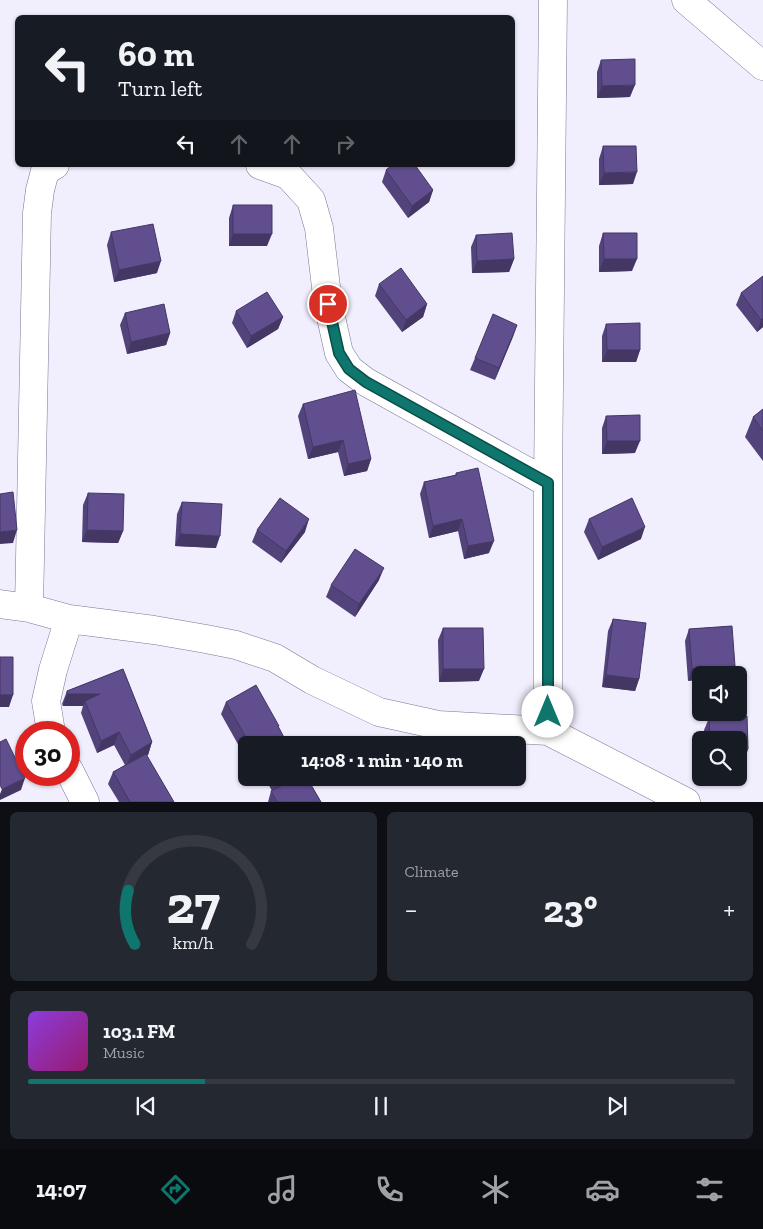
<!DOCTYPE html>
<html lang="en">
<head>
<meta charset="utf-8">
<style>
  :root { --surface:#171b24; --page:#242831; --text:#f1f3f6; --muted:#9ea1a6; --line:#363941; --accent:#0f766e }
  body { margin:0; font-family:"Zilla Slab",serif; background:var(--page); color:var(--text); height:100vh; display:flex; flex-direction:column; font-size:19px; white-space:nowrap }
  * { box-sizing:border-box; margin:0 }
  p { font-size:16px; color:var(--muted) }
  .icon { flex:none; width:28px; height:28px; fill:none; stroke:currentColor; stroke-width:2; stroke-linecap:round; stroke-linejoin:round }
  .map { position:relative; height:802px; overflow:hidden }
  .drawer { display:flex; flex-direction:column; gap:10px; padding:10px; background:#0d0f14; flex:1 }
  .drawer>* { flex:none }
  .banner { position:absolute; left:15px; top:15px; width:500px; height:152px; border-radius:8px; box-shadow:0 1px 4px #0004; background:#171b24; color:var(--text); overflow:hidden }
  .fabs { position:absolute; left:692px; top:666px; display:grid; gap:10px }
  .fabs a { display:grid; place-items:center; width:55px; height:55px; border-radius:8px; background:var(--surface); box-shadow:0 1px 4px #0004; font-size:25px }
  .speed { position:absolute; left:15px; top:721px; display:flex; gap:10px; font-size:25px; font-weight:700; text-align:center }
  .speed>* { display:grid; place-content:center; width:65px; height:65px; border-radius:50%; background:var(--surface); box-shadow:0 1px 4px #0004; line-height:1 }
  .speed .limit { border:8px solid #d22; background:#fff; color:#111 }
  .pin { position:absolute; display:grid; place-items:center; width:42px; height:42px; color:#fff; margin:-21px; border:2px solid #fff; border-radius:50%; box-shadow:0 1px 5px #0007 }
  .me { position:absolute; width:55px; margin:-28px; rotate:0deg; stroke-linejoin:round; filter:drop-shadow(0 0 4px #0008) }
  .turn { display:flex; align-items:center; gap:18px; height:105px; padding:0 20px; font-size:22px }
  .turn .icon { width:65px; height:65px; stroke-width:2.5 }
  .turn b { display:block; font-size:35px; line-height:42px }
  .lanes { display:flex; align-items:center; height:48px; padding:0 20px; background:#0003; justify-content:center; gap:25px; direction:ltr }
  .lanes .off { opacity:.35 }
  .big { font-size:38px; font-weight:800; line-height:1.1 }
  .drawer .tile { flex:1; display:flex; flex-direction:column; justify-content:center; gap:8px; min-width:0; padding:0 18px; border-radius:8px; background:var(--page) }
  .drawer .dial { align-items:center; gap:0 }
  .dial svg { height:130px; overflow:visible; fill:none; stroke:var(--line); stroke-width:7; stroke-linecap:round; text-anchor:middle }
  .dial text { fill:var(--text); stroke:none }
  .song { display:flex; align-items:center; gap:15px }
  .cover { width:60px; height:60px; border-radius:8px; background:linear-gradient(135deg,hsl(270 70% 55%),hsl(320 70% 35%)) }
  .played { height:5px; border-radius:2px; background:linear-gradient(90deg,var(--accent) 25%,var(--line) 25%) }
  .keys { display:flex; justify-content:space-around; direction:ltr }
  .heat { display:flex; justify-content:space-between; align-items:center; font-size:28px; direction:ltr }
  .drawer .tiles { flex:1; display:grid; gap:10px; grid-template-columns:1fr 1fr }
  .tile:last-child { grid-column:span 2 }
  .trip { position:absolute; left:238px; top:736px; width:288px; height:50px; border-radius:8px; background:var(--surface); box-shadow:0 1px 4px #0004; font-weight:800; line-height:50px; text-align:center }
  .menu { display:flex; height:80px; justify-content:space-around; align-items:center; background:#090b0e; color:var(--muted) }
  .menu .icon { width:35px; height:35px }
  .menu .current { color:var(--accent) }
  .menu b { font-size:22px; color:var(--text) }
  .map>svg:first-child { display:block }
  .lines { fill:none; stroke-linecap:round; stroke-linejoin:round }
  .minor-casing { stroke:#7d7595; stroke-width:29 }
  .major-casing { stroke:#7d7595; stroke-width:29 }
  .minor { stroke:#fff; stroke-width:28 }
  .major { stroke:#fff; stroke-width:28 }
  .wall { fill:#53437b }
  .shaded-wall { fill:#443764 }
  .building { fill:#614e8f; stroke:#443764 }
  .route-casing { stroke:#0a4d48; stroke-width:12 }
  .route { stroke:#0f766e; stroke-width:9 }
</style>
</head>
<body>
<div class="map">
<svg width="763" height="802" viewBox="0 0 763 802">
  <rect width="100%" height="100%" fill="#f1eefd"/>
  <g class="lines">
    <g class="minor-casing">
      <path id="minor" d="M 260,165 L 288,175 L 311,200 L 319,228 L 328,304 L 339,353 L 349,369 L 366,382 L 548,483
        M 0,604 L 29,608 L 69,619 L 154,630 L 206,639 L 236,645 L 275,658 L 312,680 L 379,712 L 438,725 L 548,731 L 686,802
        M 29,608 L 37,213 L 40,190 L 45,171 L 55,165
        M 548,731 L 548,483 L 553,0
        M 51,732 L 46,701 L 53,670 L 69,619
        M 69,770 L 85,802"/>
    </g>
    <g class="major-casing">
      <path id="major" d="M 686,0 L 763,66"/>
    </g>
    <use href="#minor" class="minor"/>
    <use href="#major" class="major"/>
  </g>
  <path class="wall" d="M 601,60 L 630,97 L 597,98 L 597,72 Z
    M 603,146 L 633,184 L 599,185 L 599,159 Z
    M 386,170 L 433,190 L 429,202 L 408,218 L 382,182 Z
    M 233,205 L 267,246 L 229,246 L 229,218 Z
    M 111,232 L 157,273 L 114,282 L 107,245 Z
    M 603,233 L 632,271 L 599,272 L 599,246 Z
    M 476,235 L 514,259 L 509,272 L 472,273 L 471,247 Z
    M 763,276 L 763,327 L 757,332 L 736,305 L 741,293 Z
    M 379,284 L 427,304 L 423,317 L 402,332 L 375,296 Z
    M 236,311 L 283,317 L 278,329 L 247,348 L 232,323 Z
    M 125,313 L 170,333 L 166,345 L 127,354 L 120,325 Z
    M 606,324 L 640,350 L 636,362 L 602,362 L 602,336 Z
    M 517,325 L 495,380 L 470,370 L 475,358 Z
    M 303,404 L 371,459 L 367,471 L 344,476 L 338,452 L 308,459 L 298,416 Z
    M 763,409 L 763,461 L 745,437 L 753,417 Z
    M 606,416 L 635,453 L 602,454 L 602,428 Z
    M 456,473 L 489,553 L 464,559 L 458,531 L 429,538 L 420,494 L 424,482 L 455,475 Z
    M 88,493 L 123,531 L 118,543 L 82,542 L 83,505 Z
    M 182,502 L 216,548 L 175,546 L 177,514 Z
    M 589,519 L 641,539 L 598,560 L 584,532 Z
    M 257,530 L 305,532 L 281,563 L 252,542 Z
    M 379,580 L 355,617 L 326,597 L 331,585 Z
    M 613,619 L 639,679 L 635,691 L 602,687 L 608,631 Z
    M 732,626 L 688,681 L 685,641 L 689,629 Z
    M 443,628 L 479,681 L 439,682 L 438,640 Z
    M 123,669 L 152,742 L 148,755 L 146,755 L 174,802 L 119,802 L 108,784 L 113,772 L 125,765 L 114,745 L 97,753 L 81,713 L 83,706 L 63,706 L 62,704 L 67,691 Z
    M 226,702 L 279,726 L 278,728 L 288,745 L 246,745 L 246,754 L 244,755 L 221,714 Z
    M 747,716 L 748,749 L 744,761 L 740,761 L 740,764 L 739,768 L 739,740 L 705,740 L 704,730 L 709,718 Z
    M 265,778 L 307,778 L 321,802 L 268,802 L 271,791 L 272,791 Z"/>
  <path class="shaded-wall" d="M 635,85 L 630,97 L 597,98 L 602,86 Z
    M 637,172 L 633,184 L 599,185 L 604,173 Z
    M 433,190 L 429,202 L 408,218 L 412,206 Z
    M 233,234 L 272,234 L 267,246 L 229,246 Z
    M 514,259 L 509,272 L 472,273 L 477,261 Z
    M 604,259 L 637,259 L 632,271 L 599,272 Z
    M 161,261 L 157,273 L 114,282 L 119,270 Z
    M 427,304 L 423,317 L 402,332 L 406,320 Z
    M 283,317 L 278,329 L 247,348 L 251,336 Z
    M 763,318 L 763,327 L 757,332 L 761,320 Z
    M 517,325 L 513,337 L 495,380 L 499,368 Z
    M 170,333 L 166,345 L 127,354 L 131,342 Z
    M 607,350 L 640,350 L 636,362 L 602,362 Z
    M 343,440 L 338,452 L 308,459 L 313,447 Z
    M 607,441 L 640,441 L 635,453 L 602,454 Z
    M 371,459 L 367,471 L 344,476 L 348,464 Z
    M 309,519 L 305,532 L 281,563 L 286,551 Z
    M 462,519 L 458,531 L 429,538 L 433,526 Z
    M 645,527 L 641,539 L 598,560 L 602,547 Z
    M 17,530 L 13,543 L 0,544 L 0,532 Z
    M 87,530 L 123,531 L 118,543 L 82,542 Z
    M 180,534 L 220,536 L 216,548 L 175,546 Z
    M 494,541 L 489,553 L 464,559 L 468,546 Z
    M 384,568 L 379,580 L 355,617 L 359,604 Z
    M 735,666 L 732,675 L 701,675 L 701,680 L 688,681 L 692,669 Z
    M 443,669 L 484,669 L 479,681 L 439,682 Z
    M 606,675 L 639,679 L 635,691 L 602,687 Z
    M 67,694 L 100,694 L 85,701 L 83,706 L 63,706 Z
    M 0,695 L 13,695 L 9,707 L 0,707 Z
    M 119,732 L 114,745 L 97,753 L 101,741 Z
    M 254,740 L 252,745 L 248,745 L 249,743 Z
    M 152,742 L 148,755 L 126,767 L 131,755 Z
    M 739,749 L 748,749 L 744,761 L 739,761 Z
    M 25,778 L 21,790 L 0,800 L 0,794 L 2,789 Z"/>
  <path class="building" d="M 635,59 L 635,85 L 602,86 L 601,60 Z
    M 603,146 L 636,146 L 637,172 L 604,173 Z
    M 392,165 L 415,165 L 433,190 L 412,206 L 386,170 Z
    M 233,205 L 272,205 L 272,234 L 233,234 Z
    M 153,224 L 161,261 L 119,270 L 111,232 Z
    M 512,233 L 514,259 L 477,261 L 476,235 Z
    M 603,233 L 637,233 L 637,259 L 604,259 Z
    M 401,268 L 427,304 L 406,320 L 379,284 Z
    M 763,276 L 763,318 L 761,320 L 741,293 Z
    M 267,292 L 283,317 L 251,336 L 236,311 Z
    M 164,304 L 170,333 L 131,342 L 125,313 Z
    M 493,314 L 517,325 L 499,368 L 475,358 Z
    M 640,323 L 640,350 L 607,350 L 606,324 Z
    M 355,390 L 371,459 L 348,464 L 343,440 L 313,447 L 303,404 Z
    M 763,409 L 763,431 L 753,417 Z
    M 640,415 L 640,441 L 607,441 L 606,416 Z
    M 478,468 L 494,541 L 468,546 L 462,519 L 433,526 L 424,482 L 457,475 L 456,473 Z
    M 13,492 L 17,530 L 0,532 L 0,494 Z
    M 88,493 L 124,494 L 123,531 L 87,530 Z
    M 280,498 L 309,519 L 286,551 L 257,530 Z
    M 632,498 L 645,527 L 602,547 L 589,519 Z
    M 182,502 L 222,504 L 220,536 L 180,534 Z
    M 355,549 L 384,568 L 359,604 L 331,585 Z
    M 613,619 L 646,623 L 639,679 L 606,675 Z
    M 732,626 L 735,666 L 692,669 L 689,629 Z
    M 443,628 L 483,628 L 484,669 L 443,669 Z
    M 0,657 L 13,657 L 13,695 L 0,695 Z
    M 123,669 L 152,742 L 131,755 L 119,732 L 101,741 L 85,701 L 100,694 L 67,694 L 67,691 Z
    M 256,685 L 279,726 L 278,726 L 288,745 L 257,745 L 254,740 L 249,743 L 226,702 Z
    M 747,716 L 748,749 L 739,749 L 740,764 L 739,765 L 739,740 L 710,740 L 709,718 Z
    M 6,739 L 25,778 L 2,789 L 0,785 L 0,742 Z
    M 146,754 L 174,802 L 130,802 L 113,772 Z
    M 276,778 L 307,778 L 321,802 L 277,802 L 271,791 L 281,786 Z"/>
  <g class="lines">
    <g class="route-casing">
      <path id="route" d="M 328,304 L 339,353 L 349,369 L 366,382 L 548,483 L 548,712"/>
    </g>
    <use href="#route" class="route"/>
  </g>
</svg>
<div class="fabs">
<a><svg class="icon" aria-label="sound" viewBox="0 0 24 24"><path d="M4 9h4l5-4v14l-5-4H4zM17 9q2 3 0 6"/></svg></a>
<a><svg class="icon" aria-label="search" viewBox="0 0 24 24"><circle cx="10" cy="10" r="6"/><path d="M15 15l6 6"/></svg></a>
</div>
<div class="speed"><div class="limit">30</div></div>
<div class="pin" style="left:328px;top:304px;background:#d93025"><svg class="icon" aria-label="arrive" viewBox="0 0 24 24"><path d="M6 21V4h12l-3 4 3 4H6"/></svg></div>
<svg class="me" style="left:548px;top:712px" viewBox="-20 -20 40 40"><circle r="19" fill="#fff"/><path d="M0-13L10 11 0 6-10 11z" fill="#0f766e"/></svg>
<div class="trip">14:08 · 1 min · 140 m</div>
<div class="banner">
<div class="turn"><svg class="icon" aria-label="left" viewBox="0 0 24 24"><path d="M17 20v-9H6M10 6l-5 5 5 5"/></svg><div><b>60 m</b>Turn left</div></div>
<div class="lanes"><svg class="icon" aria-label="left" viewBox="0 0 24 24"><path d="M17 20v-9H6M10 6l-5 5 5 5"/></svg><svg class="icon off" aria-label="ahead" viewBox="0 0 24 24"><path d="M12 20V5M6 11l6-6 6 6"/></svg><svg class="icon off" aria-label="ahead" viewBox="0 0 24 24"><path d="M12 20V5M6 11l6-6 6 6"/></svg><svg class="icon off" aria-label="right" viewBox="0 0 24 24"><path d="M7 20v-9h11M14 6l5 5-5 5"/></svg></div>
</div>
</div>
<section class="drawer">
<div class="tiles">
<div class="tile dial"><svg viewBox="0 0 100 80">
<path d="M14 69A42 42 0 1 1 86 69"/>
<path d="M14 69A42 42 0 0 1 10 36" stroke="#0f766e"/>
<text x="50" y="56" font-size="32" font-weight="700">27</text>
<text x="50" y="72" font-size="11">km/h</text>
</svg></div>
<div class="tile"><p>Climate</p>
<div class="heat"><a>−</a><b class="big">23°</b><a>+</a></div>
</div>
<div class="tile">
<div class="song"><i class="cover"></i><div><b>103.1 FM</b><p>Music</p></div></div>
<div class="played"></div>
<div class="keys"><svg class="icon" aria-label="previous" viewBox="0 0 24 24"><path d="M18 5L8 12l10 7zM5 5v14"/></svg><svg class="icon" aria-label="pause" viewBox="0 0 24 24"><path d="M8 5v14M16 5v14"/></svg><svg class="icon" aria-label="next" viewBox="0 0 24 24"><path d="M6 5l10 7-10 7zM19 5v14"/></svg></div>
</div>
</div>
</section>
<nav class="menu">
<b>14:07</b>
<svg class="icon current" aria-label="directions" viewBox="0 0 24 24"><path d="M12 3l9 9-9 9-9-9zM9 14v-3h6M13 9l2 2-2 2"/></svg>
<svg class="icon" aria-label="music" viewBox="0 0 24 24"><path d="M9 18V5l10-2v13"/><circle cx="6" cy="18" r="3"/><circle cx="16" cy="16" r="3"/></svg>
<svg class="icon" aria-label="phone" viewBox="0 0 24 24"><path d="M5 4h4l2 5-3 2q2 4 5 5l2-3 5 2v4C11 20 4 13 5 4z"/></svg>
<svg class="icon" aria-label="climate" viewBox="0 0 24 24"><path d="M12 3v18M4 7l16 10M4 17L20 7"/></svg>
<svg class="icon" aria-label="car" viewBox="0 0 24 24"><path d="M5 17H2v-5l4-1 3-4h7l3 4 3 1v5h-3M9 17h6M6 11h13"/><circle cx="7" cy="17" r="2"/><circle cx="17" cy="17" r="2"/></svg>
<svg class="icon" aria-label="filters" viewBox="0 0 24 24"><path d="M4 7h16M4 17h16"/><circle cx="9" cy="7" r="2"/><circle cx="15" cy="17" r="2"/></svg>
</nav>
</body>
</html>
